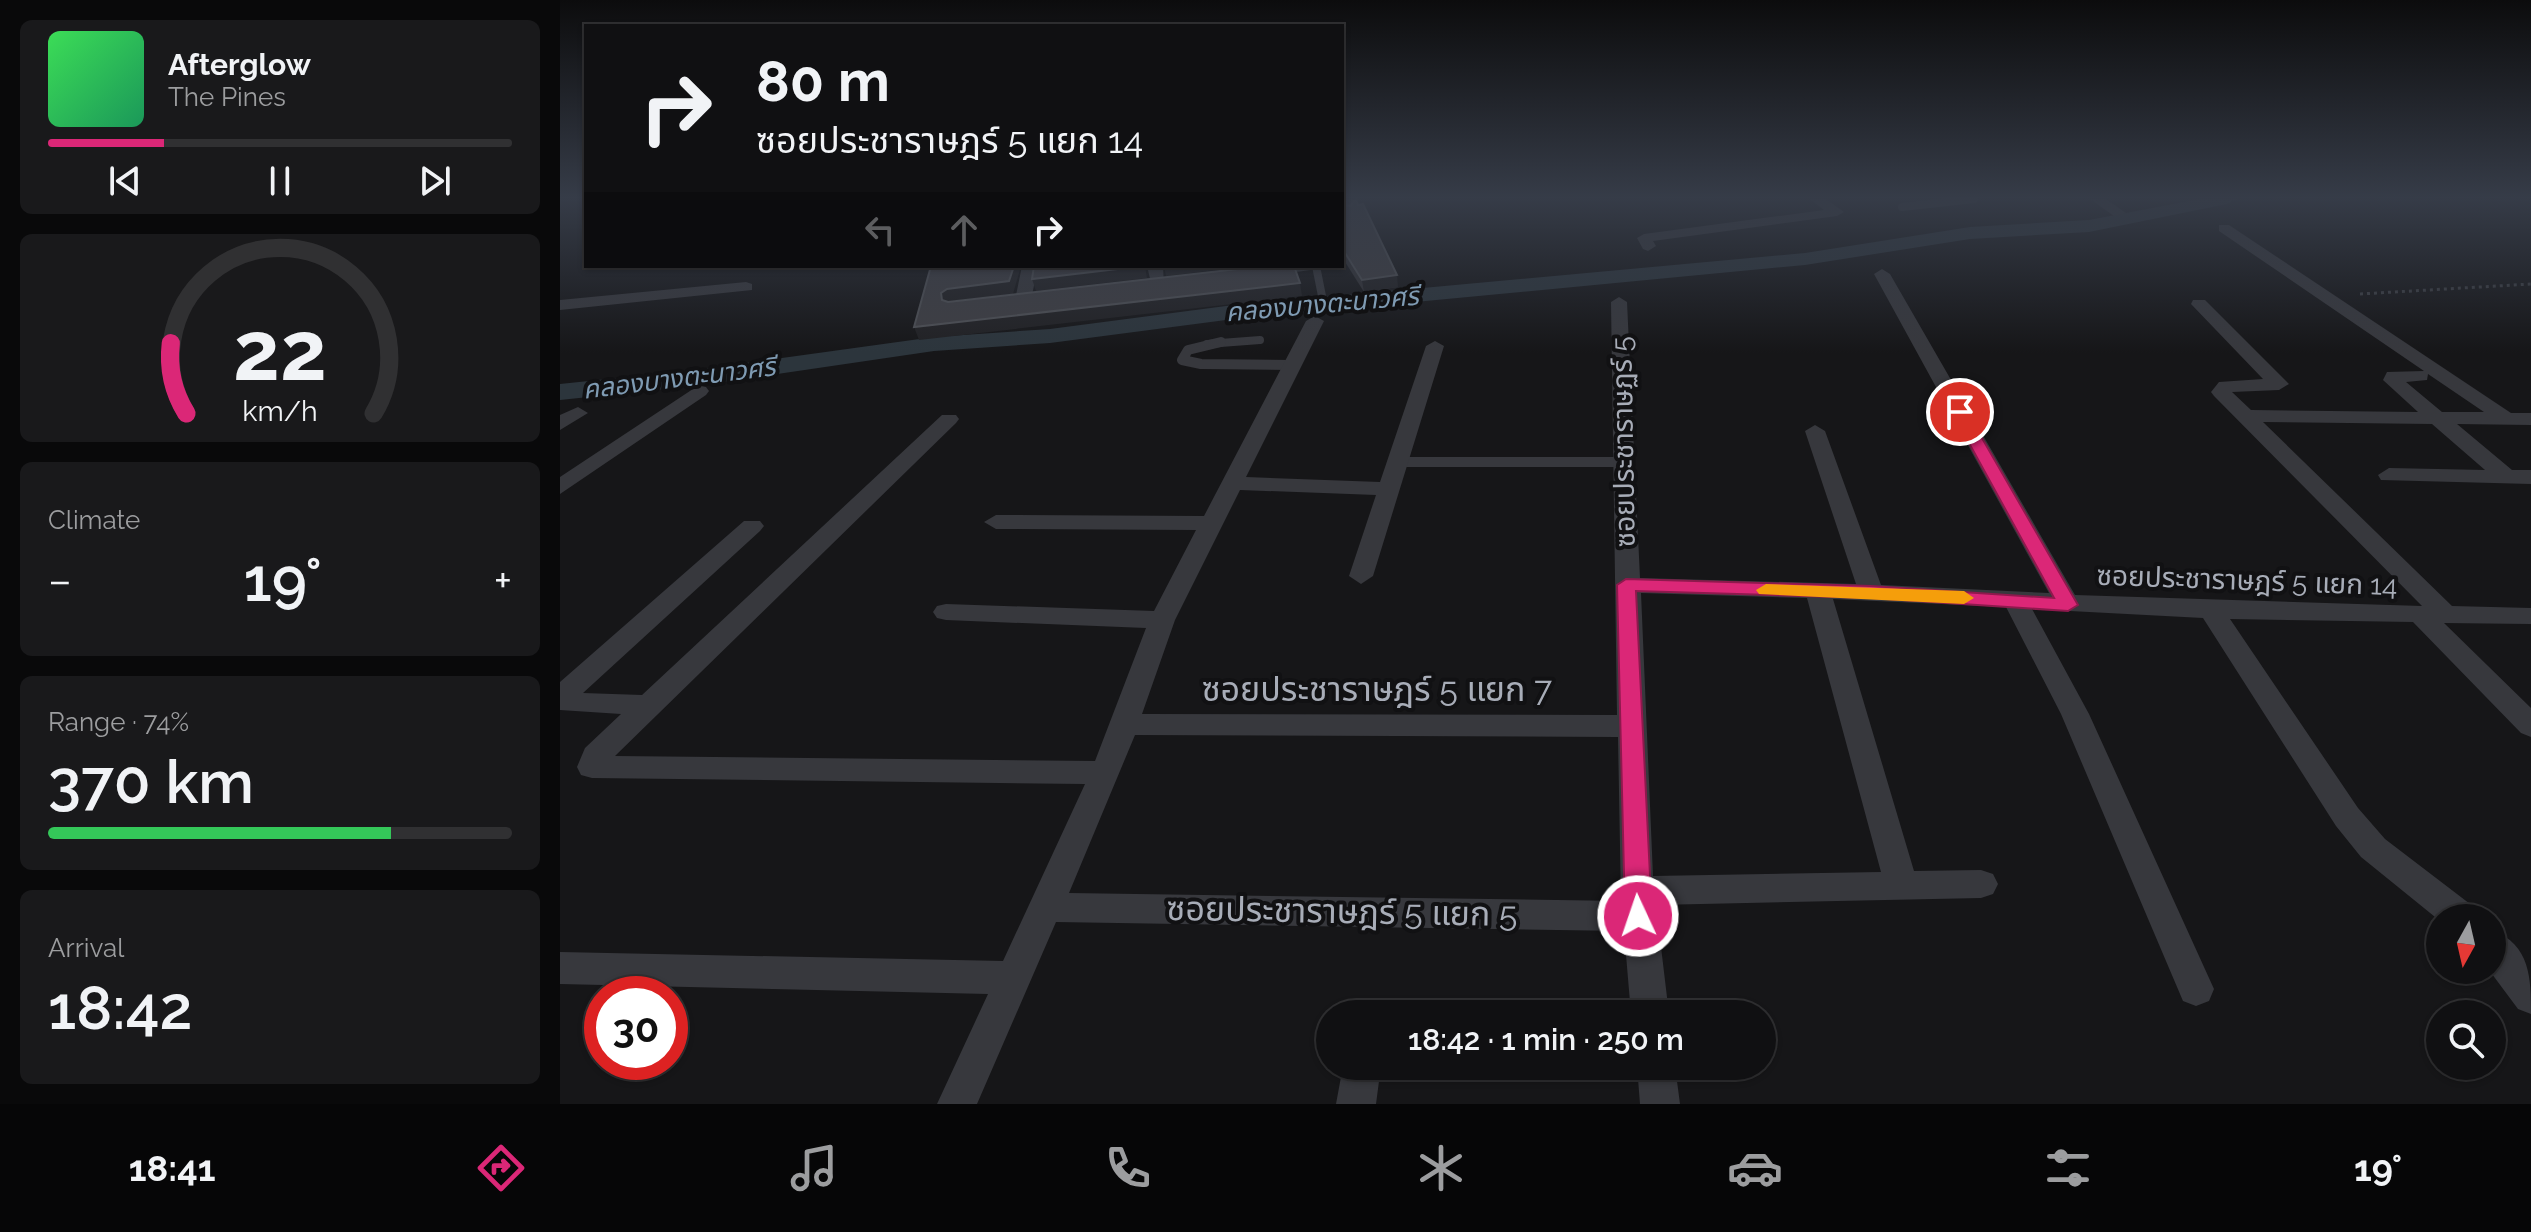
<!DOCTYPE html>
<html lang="en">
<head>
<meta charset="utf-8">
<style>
  :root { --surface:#101012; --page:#19191b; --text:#f1f3f6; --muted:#9c9d9f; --line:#303032; --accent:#db2777 }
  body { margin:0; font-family:Raleway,"Noto Sans Thai",sans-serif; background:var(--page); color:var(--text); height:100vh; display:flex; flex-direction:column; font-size:30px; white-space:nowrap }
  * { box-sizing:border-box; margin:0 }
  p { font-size:26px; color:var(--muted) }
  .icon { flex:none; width:44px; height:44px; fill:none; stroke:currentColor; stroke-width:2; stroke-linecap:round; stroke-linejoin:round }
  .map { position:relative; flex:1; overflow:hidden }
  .side { display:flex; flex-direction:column; gap:20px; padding:20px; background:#09090a; width:560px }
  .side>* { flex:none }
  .top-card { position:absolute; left:24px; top:24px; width:760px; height:244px; border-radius:0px; box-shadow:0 2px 6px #0004,0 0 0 2px var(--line); background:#101012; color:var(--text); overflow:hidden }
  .needle { width:52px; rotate:188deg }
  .buttons { position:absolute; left:1866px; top:904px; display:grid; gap:16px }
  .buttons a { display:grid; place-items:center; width:80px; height:80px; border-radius:50%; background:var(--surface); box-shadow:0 2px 6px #0004,0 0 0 2px var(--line); font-size:40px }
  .speed { position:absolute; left:24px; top:976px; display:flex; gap:16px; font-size:40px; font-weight:700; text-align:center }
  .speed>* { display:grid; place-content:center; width:104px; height:104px; border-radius:50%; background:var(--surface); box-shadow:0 2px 6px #0004,0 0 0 2px var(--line); line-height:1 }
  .speed .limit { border:12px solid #d22; background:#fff; color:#111 }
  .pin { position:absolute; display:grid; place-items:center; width:68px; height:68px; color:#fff; margin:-34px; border:4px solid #fff; border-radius:50%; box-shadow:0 2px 8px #0007 }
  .me { position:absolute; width:88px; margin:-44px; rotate:357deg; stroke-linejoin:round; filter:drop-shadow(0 0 6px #0008) }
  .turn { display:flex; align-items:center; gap:28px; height:168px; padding:0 40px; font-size:36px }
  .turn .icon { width:104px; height:104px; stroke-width:2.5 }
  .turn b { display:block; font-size:56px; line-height:68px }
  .lanes { display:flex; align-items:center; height:76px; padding:0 40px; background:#0003; justify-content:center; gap:40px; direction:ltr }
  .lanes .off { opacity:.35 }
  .big { font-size:60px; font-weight:600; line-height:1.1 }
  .side .widget { flex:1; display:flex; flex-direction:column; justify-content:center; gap:12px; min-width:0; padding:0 28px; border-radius:12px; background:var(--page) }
  .side .dial { align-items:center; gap:0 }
  .dial svg { height:208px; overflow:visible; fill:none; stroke:var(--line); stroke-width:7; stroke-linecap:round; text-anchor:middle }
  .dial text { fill:var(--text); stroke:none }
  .song { display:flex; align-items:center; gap:24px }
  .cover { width:96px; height:96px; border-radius:12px; background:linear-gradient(135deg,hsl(130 70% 55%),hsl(150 70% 35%)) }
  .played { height:8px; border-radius:4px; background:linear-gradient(90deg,var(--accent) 25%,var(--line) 25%) }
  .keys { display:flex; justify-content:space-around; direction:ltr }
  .heat { display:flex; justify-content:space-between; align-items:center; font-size:44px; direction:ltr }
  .charge { height:12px; border-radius:6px; background:linear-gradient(90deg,#34c759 74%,var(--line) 0) }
  .trip { position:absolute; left:756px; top:1000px; width:460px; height:80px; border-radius:40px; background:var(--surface); box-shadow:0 2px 6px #0004,0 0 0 2px var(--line); font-weight:600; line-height:80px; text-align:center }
  .menu { display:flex; height:128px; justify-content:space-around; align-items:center; background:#060607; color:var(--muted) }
  .menu .icon { width:56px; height:56px }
  .menu .current { color:var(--accent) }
  .menu b { font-size:36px; color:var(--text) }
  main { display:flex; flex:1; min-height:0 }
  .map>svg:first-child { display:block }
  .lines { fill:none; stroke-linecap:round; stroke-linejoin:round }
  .canal { fill:#2c353c; fill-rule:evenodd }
  .path { stroke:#3d3f44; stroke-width:3; stroke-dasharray:3 4; stroke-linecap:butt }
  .lane-far1 { stroke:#37383d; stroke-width:8 }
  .lane { stroke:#37383d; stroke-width:10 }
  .street { fill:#37383d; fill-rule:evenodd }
  .wall { fill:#323236 }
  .shaded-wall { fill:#212124 }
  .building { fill:#3f3f44; stroke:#4f5156; stroke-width:2 }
  .route { fill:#db2777; stroke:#8e194d; stroke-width:2 }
  .slow { fill:#f59e0b }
  .labels { text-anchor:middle; stroke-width:8; stroke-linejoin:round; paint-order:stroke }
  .far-water-label { font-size:26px; font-style:italic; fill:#7f9bb3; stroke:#111113 }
  .street-label { font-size:28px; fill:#a8adb8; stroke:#111113 }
  .near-street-label { font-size:34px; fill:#a8adb8; stroke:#111113 }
</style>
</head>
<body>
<main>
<section class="side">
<div class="widget">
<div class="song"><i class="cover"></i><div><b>Afterglow</b><p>The Pines</p></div></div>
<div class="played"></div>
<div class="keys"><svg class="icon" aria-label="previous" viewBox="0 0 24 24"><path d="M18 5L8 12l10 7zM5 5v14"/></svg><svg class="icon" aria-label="pause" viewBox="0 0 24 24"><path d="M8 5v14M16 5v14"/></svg><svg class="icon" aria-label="next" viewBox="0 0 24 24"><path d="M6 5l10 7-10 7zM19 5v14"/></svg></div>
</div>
<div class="widget dial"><svg viewBox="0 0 100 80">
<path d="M14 69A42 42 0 1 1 86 69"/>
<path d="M14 69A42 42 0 0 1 8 42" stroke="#db2777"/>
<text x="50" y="56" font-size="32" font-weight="700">22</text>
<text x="50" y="72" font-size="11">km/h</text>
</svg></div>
<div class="widget"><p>Climate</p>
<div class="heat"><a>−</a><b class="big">19°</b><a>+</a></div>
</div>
<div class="widget"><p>Range · 74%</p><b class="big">370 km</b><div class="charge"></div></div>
<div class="widget"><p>Arrival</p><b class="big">18:42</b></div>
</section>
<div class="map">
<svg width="1971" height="1104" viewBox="0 0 1971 1104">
  <rect width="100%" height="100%" fill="#161618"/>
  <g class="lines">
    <path class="canal" d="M 1640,199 L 1676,199 L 1667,204 L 1529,232 L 1410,239 L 1245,265 L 666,320 L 490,343 L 374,351 L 143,385 L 0,400 L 0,384 L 143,369 L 374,337 L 490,329 L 666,306 L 1245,253 L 1410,227 L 1529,220 Z"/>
    <path class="path" d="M 1800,294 L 1971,284"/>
    <path class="lane-far1" d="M 1342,207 L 1414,199
      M 756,266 L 762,296
      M 721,270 L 750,266
      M 647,344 L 700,340"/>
    <path class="lane" d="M 661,342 L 628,350 L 622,360 L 641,364 L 732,365
      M 838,462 L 1065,462"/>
    <path class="street" d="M 1250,199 L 1266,199 L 1284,212 L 1277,216 L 1093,241 L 1096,246 L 1088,251 L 1083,249 L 1077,238 L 1084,234 L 1264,210 Z
      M 1530,199 L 1546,199 L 1566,213 L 1554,216 Z
      M 1659,225 L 1669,225 L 1951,413 L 1971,413 L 1971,425 L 1897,424 L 1952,470 L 1971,470 L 1971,484 L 1821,480 L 1818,475 L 1829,468 L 1925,470 L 1872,424 L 1703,422 L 1892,606 L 1971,608 L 1971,624 L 1884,623 L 1971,708 L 1971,737 L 1961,733 L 1853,622 L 1670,619 L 1798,808 L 1825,839 L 1914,907 L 1919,918 L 1880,921 L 1801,857 L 1776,826 L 1643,618 L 1472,609 L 1529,714 L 1654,989 L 1649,1001 L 1636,1006 L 1623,1001 L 1501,714 L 1446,607 L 1273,599 L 1354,871 L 1421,870 L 1433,874 L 1438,884 L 1433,894 L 1421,898 L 1096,905 L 1109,1014 L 1071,1014 L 1064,931 L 496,922 L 417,1104 L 377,1104 L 428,994 L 0,984 L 0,952 L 443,961 L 525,784 L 32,778 L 21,775 L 17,767 L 25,748 L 61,714 L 0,710 L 0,682 L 184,521 L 200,521 L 204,526 L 200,531 L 23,693 L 82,695 L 382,415 L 396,415 L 399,419 L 396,423 L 55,756 L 535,761 L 586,628 L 386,620 L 377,618 L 373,612 L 377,606 L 386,604 L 594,611 L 636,530 L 436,529 L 424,522 L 436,515 L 644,516 L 746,321 L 755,316 L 764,321 L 686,477 L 820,482 L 866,346 L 875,341 L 884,346 L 813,576 L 801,584 L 789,576 L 816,495 L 680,490 L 615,620 L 582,714 L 1057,715 L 1051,302 L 1059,297 L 1067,302 L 1080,578 L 1296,584 L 1245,431 L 1255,425 L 1265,431 L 1321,585 L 1489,593 L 1314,274 L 1322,269 L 1330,274 L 1515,595 L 1862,606 L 1654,396 L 1651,392 L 1659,382 L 1703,379 L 1631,304 L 1633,300 L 1645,300 L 1729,384 L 1719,390 L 1672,392 L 1691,410 L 1858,412 L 1823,380 L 1827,372 L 1864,371 L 1659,231 ZM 1868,374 L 1924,412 L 1882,412 L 1846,382 L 1867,380 ZM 1081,593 L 1247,598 L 1321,872 L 1093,876 ZM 575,735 L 1058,737 L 1061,901 L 509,893 Z
      M 462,266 L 478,266 L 471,300 L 463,305 L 455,300 Z
      M 587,266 L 603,266 L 604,287 L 592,287 Z
      M 186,282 L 192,284 L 192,290 L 0,310 L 0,300 Z
      M 139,385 L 146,387 L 149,391 L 146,395 L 0,494 L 0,477 Z
      M 18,407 L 28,413 L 0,430 L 0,415 Z
      M 1932,930 C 1971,945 1971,979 1971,1014 L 1958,1009 L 1929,970 L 1932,970 Z
      M 783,1066 L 821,1066 L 816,1104 L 776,1104 Z
      M 1077,1066 L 1115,1066 L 1120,1104 L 1080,1104 Z"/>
  </g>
  <path class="wall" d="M 782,199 L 793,199 L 838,287 L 804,292 L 782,257 Z"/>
  <path class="shaded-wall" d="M 454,266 L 461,266 L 453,294 L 391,301 L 385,306 L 387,313 L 381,293 L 387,289 Z
    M 583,266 L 585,266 L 587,278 L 476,291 L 472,279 Z
    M 604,266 L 690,266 L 606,276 Z
    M 837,275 L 838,287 L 804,292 L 802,280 Z
    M 740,283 L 742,296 L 359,340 L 354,327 Z"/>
  <path class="building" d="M 796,199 L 798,205 L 803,204 L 837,275 L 802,280 L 782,248 L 782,205 L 790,206 Z
    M 371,266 L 454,266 L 449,281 L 387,289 L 381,293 L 382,300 L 388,302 L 704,266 L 734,266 L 740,283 L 354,327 Z
    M 474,266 L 583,266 L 472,279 Z"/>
  <linearGradient id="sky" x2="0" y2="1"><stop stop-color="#0c0c0d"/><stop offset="0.56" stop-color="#363c48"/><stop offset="1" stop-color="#363c48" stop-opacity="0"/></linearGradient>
  <rect width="1971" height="353" fill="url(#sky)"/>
  <path class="route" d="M 1400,407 L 1407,412 L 1518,605 L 1508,611 L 1311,598 L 1076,591 L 1092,916 L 1088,924 L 1078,927 L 1069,924 L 1065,916 L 1057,585 L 1066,579 L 1311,586 L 1494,598 L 1392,412 Z"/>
  <path class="slow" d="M 1206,584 L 1404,591 L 1414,598 L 1404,604 L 1199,594 L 1196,590 Z"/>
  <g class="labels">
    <g class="far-water-label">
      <text transform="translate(762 304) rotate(-5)" y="9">คลองบางตะนาวศรี</text>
      <text transform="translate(119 378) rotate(-7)" y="9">คลองบางตะนาวศรี</text>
    </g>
    <g class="street-label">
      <text transform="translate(1063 442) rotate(-91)" y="10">ซอยประชาราษฏร์ 5</text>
      <text transform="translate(1687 580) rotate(2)" y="10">ซอยประชาราษฎร์ 5 แยก 14</text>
    </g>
    <g class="near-street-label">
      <text x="817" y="701">ซอยประชาราษฎร์ 5 แยก 7</text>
      <text transform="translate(782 911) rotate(1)" y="12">ซอยประชาราษฎร์ 5 แยก 5</text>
    </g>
  </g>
</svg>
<div class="buttons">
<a><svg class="needle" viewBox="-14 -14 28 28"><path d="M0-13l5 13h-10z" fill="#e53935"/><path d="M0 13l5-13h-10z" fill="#9c9d9f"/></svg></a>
<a><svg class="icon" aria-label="search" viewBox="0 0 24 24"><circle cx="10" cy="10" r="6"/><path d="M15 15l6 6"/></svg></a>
</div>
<div class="speed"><div class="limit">30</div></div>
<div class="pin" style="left:1400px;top:412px;background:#d93025"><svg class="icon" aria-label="arrive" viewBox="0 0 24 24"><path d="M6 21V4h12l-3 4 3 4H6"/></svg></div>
<svg class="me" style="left:1078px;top:916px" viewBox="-20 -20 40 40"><circle r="17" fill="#db2777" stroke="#fff" stroke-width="3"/><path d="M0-11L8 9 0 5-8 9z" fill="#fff"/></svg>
<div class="trip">18:42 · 1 min · 250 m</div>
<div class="top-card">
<div class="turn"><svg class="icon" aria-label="right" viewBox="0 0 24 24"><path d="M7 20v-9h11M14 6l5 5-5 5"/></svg><div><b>80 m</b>ซอยประชาราษฎร์ 5 แยก 14</div></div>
<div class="lanes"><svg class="icon off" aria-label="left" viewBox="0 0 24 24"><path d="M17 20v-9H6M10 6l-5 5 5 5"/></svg><svg class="icon off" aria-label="ahead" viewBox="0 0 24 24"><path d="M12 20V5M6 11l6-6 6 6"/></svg><svg class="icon" aria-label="right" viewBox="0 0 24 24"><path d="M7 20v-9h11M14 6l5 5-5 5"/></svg></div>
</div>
</div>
</main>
<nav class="menu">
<b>18:41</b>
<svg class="icon current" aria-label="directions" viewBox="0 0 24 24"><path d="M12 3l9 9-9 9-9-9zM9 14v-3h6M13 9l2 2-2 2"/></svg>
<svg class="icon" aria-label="music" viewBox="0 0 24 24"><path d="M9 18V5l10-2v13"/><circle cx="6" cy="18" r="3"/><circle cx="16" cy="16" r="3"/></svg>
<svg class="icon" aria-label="phone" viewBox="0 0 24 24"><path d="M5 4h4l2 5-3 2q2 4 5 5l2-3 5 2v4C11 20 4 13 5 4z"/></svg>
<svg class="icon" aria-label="climate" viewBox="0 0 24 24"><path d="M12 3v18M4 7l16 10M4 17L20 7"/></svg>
<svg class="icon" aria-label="car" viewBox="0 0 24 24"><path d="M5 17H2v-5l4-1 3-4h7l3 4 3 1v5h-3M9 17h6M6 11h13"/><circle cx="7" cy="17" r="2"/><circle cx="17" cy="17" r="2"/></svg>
<svg class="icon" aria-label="filters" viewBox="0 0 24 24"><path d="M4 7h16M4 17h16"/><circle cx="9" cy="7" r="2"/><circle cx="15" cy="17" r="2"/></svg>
<b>19°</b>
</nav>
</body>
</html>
